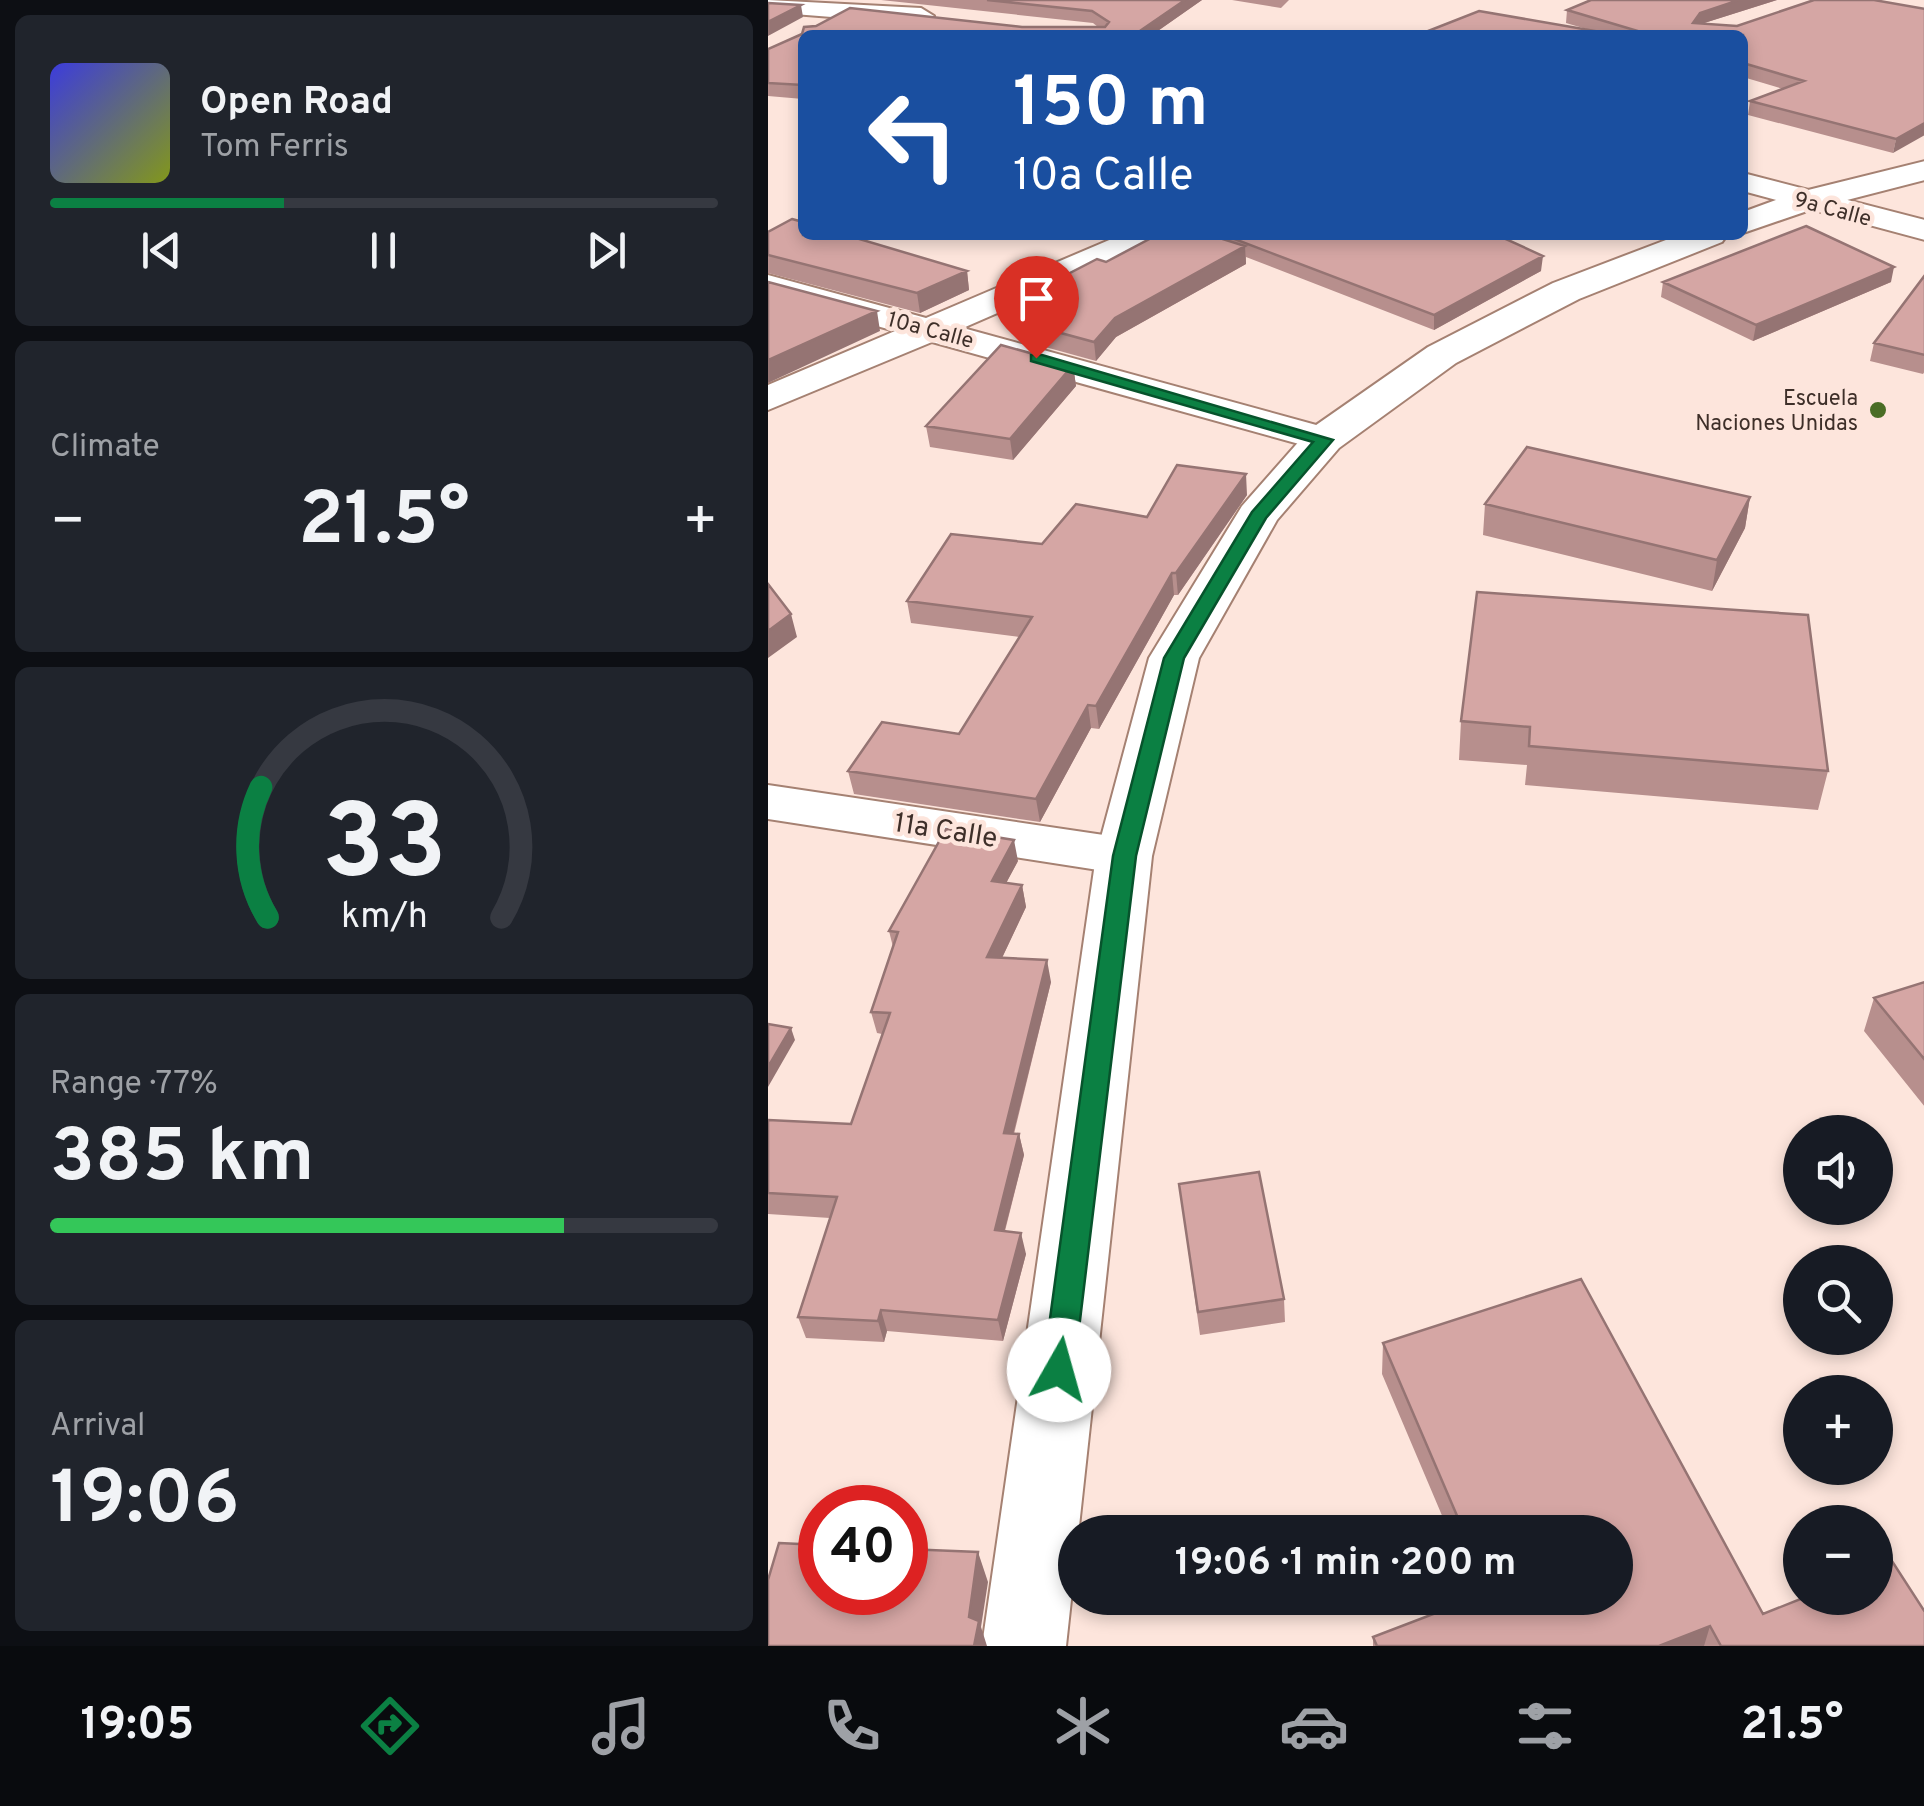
<!DOCTYPE html>
<html lang="en">
<head>
<meta charset="utf-8">
<style>
  :root { --surface:#171b24; --page:#20242c; --text:#f1f3f6; --muted:#9ea1a6; --line:#363941; --accent:#0b8043 }
  body { margin:0; font-family:Overpass,sans-serif; background:var(--page); color:var(--text); height:100vh; display:flex; flex-direction:column; font-size:38px; white-space:nowrap }
  * { box-sizing:border-box; margin:0 }
  p { font-size:32px; color:var(--muted) }
  .icon { flex:none; width:55px; height:55px; fill:none; stroke:currentColor; stroke-width:2; stroke-linecap:round; stroke-linejoin:round }
  .map { position:relative; flex:1; overflow:hidden }
  .details { display:flex; flex-direction:column; gap:15px; padding:15px; background:#0d0f14; width:768px }
  .details>* { flex:none }
  .guide { position:absolute; left:30px; top:30px; width:950px; height:210px; border-radius:15px; box-shadow:0 5px 15px #0003; background:#1a4fa0; color:#fff; overflow:hidden }
  .tools { position:absolute; left:1015px; top:1115px; display:grid; gap:20px }
  .tools a { display:grid; place-items:center; width:110px; height:110px; border-radius:50%; background:var(--surface); box-shadow:0 5px 15px #0003; font-size:50px }
  .speed { position:absolute; left:30px; top:1485px; display:flex; gap:20px; font-size:50px; font-weight:700; text-align:center }
  .speed>* { display:grid; place-content:center; width:130px; height:130px; border-radius:50%; background:var(--surface); box-shadow:0 5px 15px #0003; line-height:1 }
  .speed .limit { border:15px solid #d22; background:#fff; color:#111 }
  .pin { position:absolute; display:grid; place-items:center; width:85px; height:85px; color:#fff; margin:-102px -42px; border-radius:50% 50% 50% 0; rotate:-45deg; box-shadow:0 0 10px #0007 }
  .pin .icon { rotate:45deg }
  .me { position:absolute; width:110px; margin:-55px; rotate:7deg; stroke-linejoin:round; filter:drop-shadow(0 0 8px #0008) }
  .turn { display:flex; align-items:center; gap:35px; height:210px; padding:0 50px; font-size:45px }
  .turn .icon { width:130px; height:130px; stroke-width:2.5 }
  .turn b { display:block; font-size:70px; line-height:85px }
  .big { font-size:75px; font-weight:700; line-height:1.1 }
  .details .widget { flex:1; display:flex; flex-direction:column; justify-content:center; gap:15px; min-width:0; padding:0 35px; border-radius:15px; background:var(--page) }
  .details .dial { align-items:center; gap:0 }
  .dial svg { height:260px; overflow:visible; fill:none; stroke:var(--line); stroke-width:7; stroke-linecap:round; text-anchor:middle }
  .dial text { fill:var(--text); stroke:none }
  .song { display:flex; align-items:center; gap:30px }
  .cover { width:120px; height:120px; border-radius:15px; background:linear-gradient(135deg,hsl(240 70% 55%),hsl(70 70% 35%)) }
  .played { height:10px; border-radius:5px; background:linear-gradient(90deg,var(--accent) 35%,var(--line) 35%) }
  .keys { display:flex; justify-content:space-around; direction:ltr }
  .heat { display:flex; justify-content:space-between; align-items:center; font-size:55px; direction:ltr }
  .charge { height:15px; border-radius:8px; background:linear-gradient(90deg,#34c759 77%,var(--line) 0) }
  .trip { position:absolute; left:290px; top:1515px; width:575px; height:100px; border-radius:50px; background:var(--surface); box-shadow:0 5px 15px #0003; font-weight:700; line-height:100px; text-align:center }
  .dock { display:flex; height:160px; justify-content:space-around; align-items:center; background:#090b0e; color:var(--muted) }
  .dock .icon { width:70px; height:70px }
  .dock .current { color:var(--accent) }
  .dock b { font-size:45px; color:var(--text) }
  main { display:flex; flex:1; min-height:0 }
  .map>svg:first-child { display:block }
  .lines { fill:none; stroke-linecap:round; stroke-linejoin:round }
  .minor-casing { stroke:#a58172; stroke-width:4 }
  .tertiary-casing { stroke:#a58172; stroke-width:4 }
  .minor { fill:#fff; fill-rule:evenodd }
  .tertiary { fill:#fff; fill-rule:evenodd }
  .wall { fill:#b78f8d }
  .shaded-wall { fill:#957473 }
  .building { fill:#d5a6a4; stroke:#957473; stroke-width:2.5 }
  .route { fill:#0b8043; stroke:#07532c; stroke-width:2.5 }
  .poi-dot { fill:#4a6d25; stroke:#fde5dc; stroke-width:4 }
  .labels { text-anchor:middle; stroke-width:9; stroke-linejoin:round; paint-order:stroke }
  .far-street-label { font-size:22px; fill:#3e2f29; stroke:#fde5dc }
  .far-poi-label { font-size:22px; fill:#3e2f29; stroke:#fde5dc; text-anchor:end }
  .street-label { font-size:28px; fill:#3e2f29; stroke:#fde5dc }
</style>
</head>
<body>
<main>
<section class="details">
<div class="widget">
<div class="song"><i class="cover"></i><div><b>Open Road</b><p>Tom Ferris</p></div></div>
<div class="played"></div>
<div class="keys"><svg class="icon" aria-label="previous" viewBox="0 0 24 24"><path d="M18 5L8 12l10 7zM5 5v14"/></svg><svg class="icon" aria-label="pause" viewBox="0 0 24 24"><path d="M8 5v14M16 5v14"/></svg><svg class="icon" aria-label="next" viewBox="0 0 24 24"><path d="M6 5l10 7-10 7zM19 5v14"/></svg></div>
</div>
<div class="widget"><p>Climate</p>
<div class="heat"><a>−</a><b class="big">21.5°</b><a>+</a></div>
</div>
<div class="widget dial"><svg viewBox="0 0 100 80">
<path d="M14 69A42 42 0 1 1 86 69"/>
<path d="M14 69A42 42 0 0 1 12 29" stroke="#0b8043"/>
<text x="50" y="56" font-size="32" font-weight="700">33</text>
<text x="50" y="72" font-size="11">km/h</text>
</svg></div>
<div class="widget"><p>Range · 77%</p><b class="big">385 km</b><div class="charge"></div></div>
<div class="widget"><p>Arrival</p><b class="big">19:06</b></div>
</section>
<div class="map">
<svg width="1157" height="1646" viewBox="0 0 1157 1646">
  <rect width="100%" height="100%" fill="#fde5dc"/>
  <g class="lines">
    <g class="minor-casing">
      <path id="minor" d="M 0,0 L 153,8 L 166,16 L 153,24 L 0,12 Z
        M 975,173 L 1157,220 L 1157,240 L 975,191 Z
        M 353,235 L 397,235 L 393,242 L 195,328 L 570,431 L 576,439 L 570,447 L 556,451 L 542,447 L 164,342 L 0,410 L 0,385 L 127,331 L 0,296 L 0,275 L 158,318 Z
        M 0,785 L 356,838 L 375,843 L 383,856 L 375,869 L 356,874 L 0,819 Z"/>
    </g>
    <g class="tertiary-casing">
      <path id="tertiary" d="M 1157,161 L 1157,180 L 1048,208 L 975,233 L 975,212 L 1024,194 Z
        M 911,235 L 959,235 L 954,242 L 811,299 L 688,363 L 571,448 L 509,520 L 431,658 L 384,856 L 298,1646 L 214,1646 L 328,856 L 381,658 L 474,506 L 541,430 L 660,347 L 785,283 Z"/>
    </g>
    <use href="#minor" class="minor"/>
    <use href="#tertiary" class="tertiary"/>
  </g>
  <path class="wall" d="M 113,0 L 434,0 L 384,35 L 35,35 L 35,99 L 0,96 L 0,49 L 34,34 L 254,27 L 330,27 L 325,23 Z
    M 464,0 L 521,0 L 513,8 Z
    M 1009,0 L 936,23 L 969,26 L 1157,9 L 1125,153 L 980,115 L 982,101 L 1015,89 L 975,77 L 975,35 L 650,35 L 825,31 L 798,23 L 799,10 Z
    M 0,232 L 199,271 L 201,290 L 152,313 L 0,273 Z
    M 389,235 L 734,235 L 731,236 L 773,271 L 666,330 L 478,257 L 478,264 L 348,337 L 328,361 L 259,342 L 256,323 L 338,262 Z
    M 1157,275 L 1157,371 L 1155,374 L 1102,361 L 1106,343 Z
    M 895,282 L 1123,282 L 985,341 L 893,297 Z
    M 305,365 L 308,386 L 245,460 L 162,447 L 158,426 Z
    M 479,495 L 410,595 L 406,595 L 331,729 L 323,728 L 272,822 L 86,794 L 80,771 L 191,734 L 251,637 L 143,623 L 139,601 L 274,544 L 379,517 Z
    M 982,497 L 977,528 L 944,591 L 715,535 L 717,504 Z
    M 709,592 L 1060,771 L 1050,810 L 757,785 L 759,765 L 691,760 L 693,721 Z
    M 250,861 L 238,883 L 254,885 L 258,907 L 234,958 L 283,982 L 246,1134 L 251,1134 L 256,1155 L 237,1231 L 258,1254 L 235,1341 L 119,1331 L 116,1342 L 38,1338 L 30,1317 L 62,1218 L 0,1214 L 0,1120 L 83,1124 L 114,1034 L 109,1033 L 103,1012 L 125,947 L 121,931 Z
    M 1157,982 L 1157,1107 L 1096,1031 L 1106,998 Z
    M 411,1184 L 516,1299 L 517,1322 L 432,1335 Z
    M 615,1343 L 995,1614 L 1157,1646 L 605,1646 L 605,1637 L 848,1598 L 848,1532 L 681,1532 L 614,1374 Z"/>
  <path class="shaded-wall" d="M 417,0 L 434,0 L 384,35 L 366,35 Z
    M 971,0 L 1009,0 L 930,25 L 925,23 L 932,13 Z
    M 33,5 L 35,17 L 0,36 L 0,22 Z
    M 1157,123 L 1157,135 L 1125,153 L 1128,139 Z
    M 477,246 L 478,264 L 348,337 L 328,361 L 326,342 L 347,318 Z
    M 775,256 L 773,271 L 666,330 L 666,315 Z
    M 1126,267 L 1123,282 L 985,341 L 988,325 Z
    M 199,271 L 201,290 L 152,313 L 149,293 Z
    M 109,311 L 112,331 L 0,383 L 0,360 Z
    M 305,365 L 308,386 L 245,460 L 242,439 Z
    M 478,474 L 479,495 L 410,595 L 408,573 Z
    M 982,497 L 977,528 L 944,591 L 949,560 Z
    M 404,573 L 406,595 L 331,729 L 328,706 Z
    M 23,614 L 29,637 L 0,658 L 0,631 Z
    M 320,705 L 323,728 L 272,822 L 268,799 Z
    M 246,840 L 250,861 L 228,902 L 224,881 Z
    M 254,885 L 258,907 L 224,979 L 219,957 Z
    M 279,960 L 283,982 L 240,1155 L 236,1133 Z
    M 23,1028 L 27,1040 L 0,1087 L 0,1067 Z
    M 251,1134 L 256,1155 L 231,1252 L 227,1230 Z
    M 253,1233 L 258,1254 L 235,1341 L 230,1320 Z
    M 113,1310 L 119,1331 L 116,1342 L 110,1321 Z
    M 210,1552 L 220,1582 L 213,1627 L 219,1646 L 206,1646 L 201,1617 Z
    M 942,1626 L 936,1646 L 891,1646 Z"/>
  <path class="building" d="M 219,0 L 417,0 L 366,35 L 35,35 L 35,85 L 0,83 L 0,49 L 34,34 L 36,27 L 48,26 L 82,8 L 254,27 L 337,27 L 341,22 L 324,11 Z
    M 823,0 L 971,0 L 932,13 L 925,23 L 969,26 L 1046,0 L 1106,0 L 1157,9 L 1157,123 L 1128,139 L 982,101 L 1036,81 L 975,63 L 975,35 L 883,35 L 799,10 Z
    M 0,3 L 33,5 L 0,22 Z
    M 711,11 L 844,34 L 650,35 Z
    M 24,219 L 35,222 L 35,235 L 78,235 L 199,271 L 149,293 L 0,255 L 0,232 Z
    M 1038,226 L 1126,267 L 988,325 L 895,282 Z
    M 389,235 L 442,235 L 477,246 L 347,318 L 326,342 L 256,323 L 302,273 L 329,259 L 338,262 Z
    M 456,235 L 729,235 L 775,256 L 666,315 Z
    M 1157,275 L 1157,355 L 1106,343 Z
    M 0,282 L 109,311 L 0,360 Z
    M 233,345 L 305,365 L 242,439 L 158,426 Z
    M 759,447 L 982,497 L 949,560 L 717,504 Z
    M 409,465 L 478,474 L 408,573 L 404,573 L 328,706 L 320,705 L 268,799 L 80,771 L 114,722 L 191,734 L 264,617 L 139,601 L 183,534 L 274,544 L 308,504 L 379,517 Z
    M 0,584 L 23,614 L 0,631 Z
    M 709,592 L 1040,615 L 1060,771 L 761,746 L 762,727 L 693,721 Z
    M 178,829 L 246,840 L 224,881 L 254,885 L 219,957 L 279,960 L 236,1133 L 251,1134 L 227,1230 L 253,1233 L 230,1320 L 113,1310 L 110,1321 L 30,1317 L 69,1197 L 0,1193 L 0,1120 L 83,1124 L 122,1013 L 103,1012 L 130,932 L 121,931 Z
    M 1157,982 L 1157,1060 L 1106,998 Z
    M 0,1024 L 23,1028 L 0,1067 Z
    M 491,1172 L 516,1299 L 430,1312 L 411,1184 Z
    M 813,1279 L 995,1614 L 1035,1598 L 1108,1598 L 1108,1568 L 1124,1561 L 1157,1612 L 1157,1646 L 953,1646 L 942,1626 L 891,1646 L 609,1646 L 605,1637 L 707,1598 L 848,1598 L 848,1532 L 696,1532 L 615,1343 Z
    M 11,1543 L 52,1545 L 52,1592 L 138,1592 L 138,1549 L 210,1552 L 201,1617 L 211,1621 L 206,1646 L 0,1646 L 0,1580 Z"/>
  <path class="route" d="M 263,355 L 274,355 L 565,440 L 498,518 L 416,658 L 368,856 L 306,1370 L 302,1379 L 291,1383 L 280,1379 L 275,1370 L 345,856 L 396,658 L 484,512 L 545,442 L 263,361 Z"/>
  <circle class="poi-dot" cx="1110" cy="410" r="10"/>
  <g class="labels">
    <g class="far-street-label">
      <text transform="translate(1065 208) rotate(15)" y="8">9a Calle</text>
      <text transform="translate(163 329) rotate(15)" y="8">10a Calle</text>
    </g>
    <g class="far-poi-label">
      <text x="1090" y="405">Escuela<tspan x="1090" dy="25">Naciones Unidas</tspan></text>
    </g>
    <g class="street-label">
      <text transform="translate(178 829) rotate(9)" y="10">11a Calle</text>
    </g>
  </g>
</svg>
<div class="tools">
<a><svg class="icon" aria-label="sound" viewBox="0 0 24 24"><path d="M4 9h4l5-4v14l-5-4H4zM17 9q2 3 0 6"/></svg></a>
<a><svg class="icon" aria-label="search" viewBox="0 0 24 24"><circle cx="10" cy="10" r="6"/><path d="M15 15l6 6"/></svg></a>
<a>+</a>
<a>−</a>
</div>
<div class="speed"><div class="limit">40</div></div>
<div class="pin" style="left:268px;top:358px;background:#d93025"><svg class="icon" aria-label="arrive" viewBox="0 0 24 24"><path d="M6 21V4h12l-3 4 3 4H6"/></svg></div>
<svg class="me" style="left:291px;top:1370px" viewBox="-20 -20 40 40"><circle r="19" fill="#fff"/><path d="M0-13L10 11 0 6-10 11z" fill="#0b8043"/></svg>
<div class="trip">19:06 · 1 min · 200 m</div>
<div class="guide">
<div class="turn"><svg class="icon" aria-label="left" viewBox="0 0 24 24"><path d="M17 20v-9H6M10 6l-5 5 5 5"/></svg><div><b>150 m</b>10a Calle</div></div>
</div>
</div>
</main>
<nav class="dock">
<b>19:05</b>
<svg class="icon current" aria-label="directions" viewBox="0 0 24 24"><path d="M12 3l9 9-9 9-9-9zM9 14v-3h6M13 9l2 2-2 2"/></svg>
<svg class="icon" aria-label="music" viewBox="0 0 24 24"><path d="M9 18V5l10-2v13"/><circle cx="6" cy="18" r="3"/><circle cx="16" cy="16" r="3"/></svg>
<svg class="icon" aria-label="phone" viewBox="0 0 24 24"><path d="M5 4h4l2 5-3 2q2 4 5 5l2-3 5 2v4C11 20 4 13 5 4z"/></svg>
<svg class="icon" aria-label="climate" viewBox="0 0 24 24"><path d="M12 3v18M4 7l16 10M4 17L20 7"/></svg>
<svg class="icon" aria-label="car" viewBox="0 0 24 24"><path d="M5 17H2v-5l4-1 3-4h7l3 4 3 1v5h-3M9 17h6M6 11h13"/><circle cx="7" cy="17" r="2"/><circle cx="17" cy="17" r="2"/></svg>
<svg class="icon" aria-label="filters" viewBox="0 0 24 24"><path d="M4 7h16M4 17h16"/><circle cx="9" cy="7" r="2"/><circle cx="15" cy="17" r="2"/></svg>
<b>21.5°</b>
</nav>
</body>
</html>
